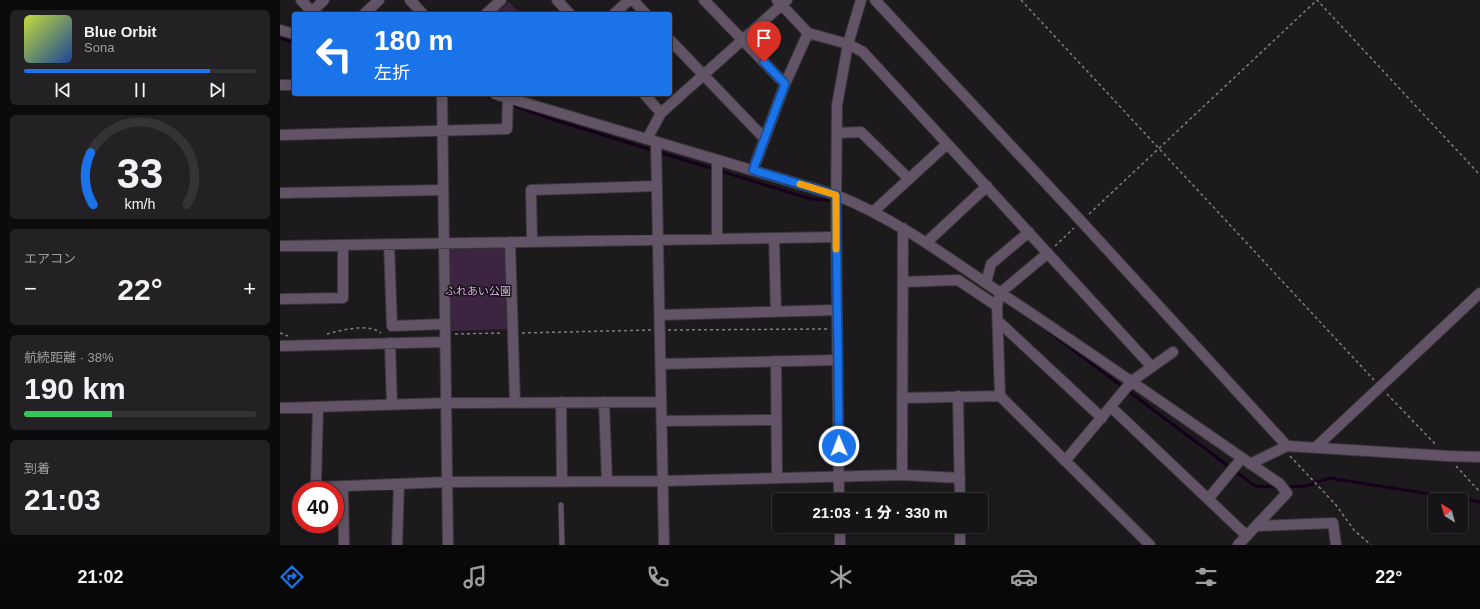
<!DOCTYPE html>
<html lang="ja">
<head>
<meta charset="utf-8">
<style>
  :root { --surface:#161416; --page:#232123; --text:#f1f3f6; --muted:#9e9ea1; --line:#353335; --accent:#1a73e8 }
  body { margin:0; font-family:Arial,"Noto Sans JP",sans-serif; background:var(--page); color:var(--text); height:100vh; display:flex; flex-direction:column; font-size:15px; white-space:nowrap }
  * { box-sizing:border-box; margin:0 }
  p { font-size:13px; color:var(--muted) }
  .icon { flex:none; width:22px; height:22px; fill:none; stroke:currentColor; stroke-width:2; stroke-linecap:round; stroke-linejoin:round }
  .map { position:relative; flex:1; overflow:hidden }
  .side { display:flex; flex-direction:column; gap:10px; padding:10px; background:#0c0b0c; width:280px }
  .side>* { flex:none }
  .hud { position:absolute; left:12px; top:12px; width:380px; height:84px; border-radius:4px; box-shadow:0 2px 10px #0003,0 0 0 1px var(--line); background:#1a73e8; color:#fff; overflow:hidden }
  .needle { width:26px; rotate:323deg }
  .fabs { position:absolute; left:1148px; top:493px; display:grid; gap:8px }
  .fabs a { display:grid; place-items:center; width:40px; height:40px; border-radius:4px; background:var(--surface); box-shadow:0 2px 10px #0003,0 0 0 1px var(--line); font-size:20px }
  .speed { position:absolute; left:12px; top:481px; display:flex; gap:8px; font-size:20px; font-weight:700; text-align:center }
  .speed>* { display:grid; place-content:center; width:52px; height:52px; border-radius:50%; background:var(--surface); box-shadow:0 2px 10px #0003,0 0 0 1px var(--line); line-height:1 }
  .speed .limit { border:6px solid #d22; background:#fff; color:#111 }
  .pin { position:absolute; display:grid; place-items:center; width:34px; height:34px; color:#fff; margin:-41px -17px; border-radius:50% 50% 50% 0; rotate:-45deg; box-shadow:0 0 4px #0007 }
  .pin .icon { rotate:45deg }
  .me { position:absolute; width:44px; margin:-22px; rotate:359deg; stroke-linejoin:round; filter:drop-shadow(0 0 3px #0008) }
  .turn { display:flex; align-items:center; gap:14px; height:84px; padding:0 16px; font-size:18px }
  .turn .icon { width:52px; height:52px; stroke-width:2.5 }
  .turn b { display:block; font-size:28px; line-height:34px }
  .big { font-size:30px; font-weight:800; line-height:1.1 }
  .side .widget { flex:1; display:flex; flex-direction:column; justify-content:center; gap:6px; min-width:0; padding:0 14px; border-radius:6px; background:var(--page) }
  .side .dial { align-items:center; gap:0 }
  .dial svg { height:104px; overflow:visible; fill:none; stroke:var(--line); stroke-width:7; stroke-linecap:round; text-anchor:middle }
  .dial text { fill:var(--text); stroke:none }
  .song { display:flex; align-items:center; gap:12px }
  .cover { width:48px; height:48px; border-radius:6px; background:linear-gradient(135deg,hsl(70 70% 55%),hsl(220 70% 35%)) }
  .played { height:4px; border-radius:2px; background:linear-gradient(90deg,var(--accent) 80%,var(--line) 80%) }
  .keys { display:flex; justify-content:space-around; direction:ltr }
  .heat { display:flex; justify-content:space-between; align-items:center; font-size:22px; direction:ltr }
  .charge { height:6px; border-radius:3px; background:linear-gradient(90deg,#34c759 38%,var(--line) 0) }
  .trip { position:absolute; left:492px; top:493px; width:216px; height:40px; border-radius:4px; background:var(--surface); box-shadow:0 2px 10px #0003,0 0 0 1px var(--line); font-weight:800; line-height:40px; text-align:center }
  .tabs { display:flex; height:64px; justify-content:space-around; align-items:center; background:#090809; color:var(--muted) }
  .tabs .icon { width:28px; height:28px }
  .tabs .on { color:var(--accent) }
  .tabs b { font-size:18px; color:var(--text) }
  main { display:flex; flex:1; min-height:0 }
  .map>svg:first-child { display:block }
  .green { fill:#3c2540 }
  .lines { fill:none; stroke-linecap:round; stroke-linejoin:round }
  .stream { stroke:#17001d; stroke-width:3 }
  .service-casing { stroke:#3a373a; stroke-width:6 }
  .minor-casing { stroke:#3a373a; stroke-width:12 }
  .tertiary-casing { stroke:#3a373a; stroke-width:12 }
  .path { stroke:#807e80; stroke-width:1.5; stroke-dasharray:3 3; stroke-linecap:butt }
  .service { stroke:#635366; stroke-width:5 }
  .minor { stroke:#635366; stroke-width:10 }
  .tertiary { stroke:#635366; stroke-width:10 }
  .route-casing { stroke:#114b97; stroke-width:10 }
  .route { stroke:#1a73e8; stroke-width:7 }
  .slow { stroke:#f59e0b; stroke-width:7 }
  .labels { text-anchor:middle; stroke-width:3; stroke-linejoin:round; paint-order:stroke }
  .park-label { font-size:11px; fill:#e5acee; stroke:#141114 }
</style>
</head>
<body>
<main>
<section class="side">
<div class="widget">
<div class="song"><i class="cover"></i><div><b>Blue Orbit</b><p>Sona</p></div></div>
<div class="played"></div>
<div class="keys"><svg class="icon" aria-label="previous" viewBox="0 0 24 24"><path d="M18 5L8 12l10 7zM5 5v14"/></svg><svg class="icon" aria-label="pause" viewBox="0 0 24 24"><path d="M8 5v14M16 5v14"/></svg><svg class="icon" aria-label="next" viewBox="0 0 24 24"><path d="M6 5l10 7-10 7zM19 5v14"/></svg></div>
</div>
<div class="widget dial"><svg viewBox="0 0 100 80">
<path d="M14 69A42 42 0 1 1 86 69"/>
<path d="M14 69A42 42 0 0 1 12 29" stroke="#1a73e8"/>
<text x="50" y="56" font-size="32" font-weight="700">33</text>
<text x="50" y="72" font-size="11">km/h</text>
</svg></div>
<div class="widget"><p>エアコン</p>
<div class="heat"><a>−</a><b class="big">22°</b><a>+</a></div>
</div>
<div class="widget"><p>航続距離 · 38%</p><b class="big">190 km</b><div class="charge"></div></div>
<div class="widget"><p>到着</p><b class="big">21:03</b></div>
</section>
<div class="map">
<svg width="1200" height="545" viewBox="0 0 1200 545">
  <rect width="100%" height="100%" fill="#1d1a1d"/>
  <path class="green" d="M 229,2 L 240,14 L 216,14 Z
    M 226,248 L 230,329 L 170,331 L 167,249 Z"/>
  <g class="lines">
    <path class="stream" d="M 0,38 L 14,43
      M 201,94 L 215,99
      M 230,104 L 268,118 L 531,199 L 555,201
      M 756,322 L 975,486 L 999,487
      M 1005,487 L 1026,486 L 1049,478 L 1200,502"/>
    <g class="service-casing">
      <path id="service" d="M 281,505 L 282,545"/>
    </g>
    <g class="minor-casing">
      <path id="minor" d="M 21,0 L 34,14
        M 130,0 L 143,14
        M 277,0 L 290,14
        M 353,0 L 366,14
        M 424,0 L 505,84
        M 595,0 L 801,221 L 1007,446
        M 32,12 L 44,0
        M 84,14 L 99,0
        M 206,14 L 221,0
        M 334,14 L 349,0
        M 528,33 L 568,44 L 583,52 L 872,367
        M 390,40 L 485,139
        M 0,85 L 14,85
        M 162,94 L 168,545
        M 364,94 L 381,113
        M 557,133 L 581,132 L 629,179
        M 0,135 L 227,129 L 228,98
        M 367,139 L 381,113 L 507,0
        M 376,143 L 384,545
        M 473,170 L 505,84 L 528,33 L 497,0
        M 0,193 L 163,190
        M 556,195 C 618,220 670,259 725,296 C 817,357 908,421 1000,484 L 1007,493 L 958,545
        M 594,211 L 667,144
        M 494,238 L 496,312
        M 437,239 L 437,160
        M 230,242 L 235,402
        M 252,242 L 251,190 L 377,186
        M 647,242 L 707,186
        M 109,244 L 112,326 L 165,324
        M 0,246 L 556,237
        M 768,253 L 720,293 L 717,306 L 720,396 L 870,545
        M 623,282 L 678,280 L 717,306
        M 706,283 L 711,264 L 749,232
        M 0,299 L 63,298 L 63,245
        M 380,315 L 557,310
        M 718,321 L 822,418
        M 110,343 L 112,405
        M 0,346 L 165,342
        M 496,361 L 497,478
        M 381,364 L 557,360
        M 678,396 L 680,500
        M 622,398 L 720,396
        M 281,402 L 282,481
        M 324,402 L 327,481
        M 38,407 L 36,482 L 40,487 L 167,482 L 383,481 L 622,475 L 623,228
        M 831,407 L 967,536
        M 0,408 L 166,403 L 381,402
        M 382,421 L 496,420
        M 1036,447 L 1200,293
        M 785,461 L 852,381 L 893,352
        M 970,464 L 1007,446 L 1168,456 L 1200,457
        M 622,475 L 680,478
        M 63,487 L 64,545
        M 928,499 L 962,458
        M 680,526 L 680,545
        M 978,526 L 1053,523 L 1056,545
        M 117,545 L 119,484"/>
    </g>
    <g class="tertiary-casing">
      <path id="tertiary" d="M 0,30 L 14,34
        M 215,94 L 556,195
        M 559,500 L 556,213 L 557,105 L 568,44 L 581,0
        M 560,526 L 560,545"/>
    </g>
    <path class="path" d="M 741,0 L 1094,380
      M 809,214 L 1037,0 L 1200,175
      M 775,246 L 794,228
      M 388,330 L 549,329
      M 0,333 L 8,336
      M 242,333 L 371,330
      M 47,334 C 62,330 88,323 101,333
      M 175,334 L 223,333
      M 1107,394 L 1157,446
      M 1010,456 L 1056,505 L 1074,530 L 1091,545
      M 1176,466 L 1200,492"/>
    <use href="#service" class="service"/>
    <use href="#minor" class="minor"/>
    <use href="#tertiary" class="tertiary"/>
  </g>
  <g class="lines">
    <g class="route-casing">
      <path id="route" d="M 484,62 L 505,84 L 473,170 L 556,195 L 559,446"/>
    </g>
    <use href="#route" class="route"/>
    <path class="slow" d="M 520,184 L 556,195 L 556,249"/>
  </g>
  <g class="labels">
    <g class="park-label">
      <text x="198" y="295">ふれあい公園</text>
    </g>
  </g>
</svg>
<div class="fabs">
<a><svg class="needle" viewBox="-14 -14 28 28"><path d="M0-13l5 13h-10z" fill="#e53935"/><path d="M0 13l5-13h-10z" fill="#9e9ea1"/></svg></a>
</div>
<div class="speed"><div class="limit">40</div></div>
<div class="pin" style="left:484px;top:62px;background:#d93025"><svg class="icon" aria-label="arrive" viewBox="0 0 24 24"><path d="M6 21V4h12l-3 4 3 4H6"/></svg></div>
<svg class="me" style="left:559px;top:446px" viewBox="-20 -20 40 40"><circle r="17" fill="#1a73e8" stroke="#fff" stroke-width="3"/><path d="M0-11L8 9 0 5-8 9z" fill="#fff"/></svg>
<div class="trip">21:03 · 1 分 · 330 m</div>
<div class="hud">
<div class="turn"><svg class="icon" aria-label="left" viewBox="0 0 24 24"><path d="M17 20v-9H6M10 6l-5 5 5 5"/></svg><div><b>180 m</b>左折</div></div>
</div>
</div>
</main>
<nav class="tabs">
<b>21:02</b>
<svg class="icon on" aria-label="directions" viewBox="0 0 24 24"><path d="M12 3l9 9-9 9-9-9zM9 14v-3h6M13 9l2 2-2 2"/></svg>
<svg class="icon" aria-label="music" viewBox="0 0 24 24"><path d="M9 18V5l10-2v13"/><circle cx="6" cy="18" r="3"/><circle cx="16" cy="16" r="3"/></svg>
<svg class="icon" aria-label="phone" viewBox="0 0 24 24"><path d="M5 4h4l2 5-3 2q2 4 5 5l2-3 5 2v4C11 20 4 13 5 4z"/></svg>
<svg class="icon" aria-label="climate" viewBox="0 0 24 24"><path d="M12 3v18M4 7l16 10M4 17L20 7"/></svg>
<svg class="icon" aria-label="car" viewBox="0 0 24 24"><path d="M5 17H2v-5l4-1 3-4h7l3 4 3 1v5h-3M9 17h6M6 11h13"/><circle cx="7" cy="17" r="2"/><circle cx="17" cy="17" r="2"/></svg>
<svg class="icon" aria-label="filters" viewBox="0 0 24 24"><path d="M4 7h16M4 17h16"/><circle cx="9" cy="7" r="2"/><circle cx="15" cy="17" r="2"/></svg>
<b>22°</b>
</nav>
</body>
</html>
